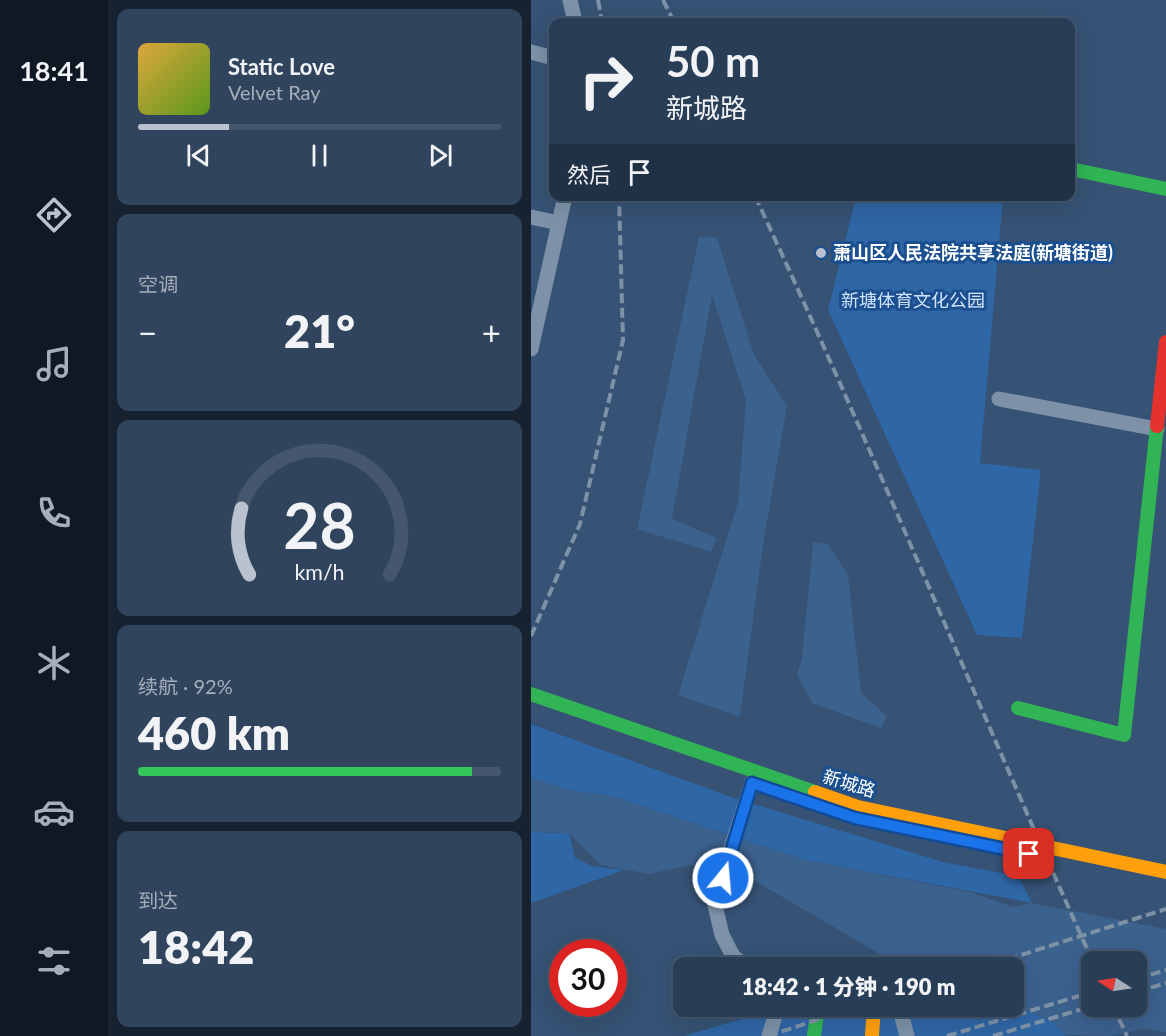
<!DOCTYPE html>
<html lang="zh">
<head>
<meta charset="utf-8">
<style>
  :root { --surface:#283e57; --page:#30455d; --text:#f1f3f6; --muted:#a5aeba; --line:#44576d; --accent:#b9c2ce }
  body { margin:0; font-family:Lato,"Noto Sans SC",sans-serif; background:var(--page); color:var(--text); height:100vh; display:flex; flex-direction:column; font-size:22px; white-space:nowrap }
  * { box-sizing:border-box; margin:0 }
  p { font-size:20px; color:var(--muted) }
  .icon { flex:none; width:33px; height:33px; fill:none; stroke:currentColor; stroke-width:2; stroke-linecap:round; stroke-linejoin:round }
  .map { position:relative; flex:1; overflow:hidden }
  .details { display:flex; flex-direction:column; gap:9px; padding:9px; background:#162230; width:423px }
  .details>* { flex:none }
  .hud { position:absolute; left:18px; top:18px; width:526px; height:183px; border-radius:12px; box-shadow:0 6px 24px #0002,0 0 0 2px var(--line); background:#283e57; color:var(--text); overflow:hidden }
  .needle { width:39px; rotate:282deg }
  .controls { position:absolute; left:550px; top:951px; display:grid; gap:12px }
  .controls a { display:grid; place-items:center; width:66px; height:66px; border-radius:12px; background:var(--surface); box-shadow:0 6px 24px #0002,0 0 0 2px var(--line); font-size:30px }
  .speed { position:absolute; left:18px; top:939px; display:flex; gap:12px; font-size:30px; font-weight:700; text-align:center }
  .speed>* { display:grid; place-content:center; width:78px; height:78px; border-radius:50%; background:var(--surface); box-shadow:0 6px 24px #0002,0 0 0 2px var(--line); line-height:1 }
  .speed .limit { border:9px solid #d22; background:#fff; color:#111 }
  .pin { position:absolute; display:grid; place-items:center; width:51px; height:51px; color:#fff; margin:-26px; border-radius:12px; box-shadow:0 3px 9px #0006 }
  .me { position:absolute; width:66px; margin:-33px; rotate:17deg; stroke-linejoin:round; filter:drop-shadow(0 0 4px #0008) }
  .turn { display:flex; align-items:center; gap:21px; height:126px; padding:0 18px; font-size:27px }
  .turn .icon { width:78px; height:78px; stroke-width:2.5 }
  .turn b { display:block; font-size:42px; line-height:51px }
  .then { display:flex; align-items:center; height:57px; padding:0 18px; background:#0003; gap:12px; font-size:22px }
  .big { font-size:45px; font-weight:800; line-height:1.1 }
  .details .widget { flex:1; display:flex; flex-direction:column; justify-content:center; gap:9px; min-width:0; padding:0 21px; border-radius:12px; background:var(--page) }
  .details .dial { align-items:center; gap:0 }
  .dial svg { height:156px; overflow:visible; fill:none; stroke:var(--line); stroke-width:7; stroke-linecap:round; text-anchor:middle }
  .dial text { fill:var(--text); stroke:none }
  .song { display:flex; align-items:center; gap:18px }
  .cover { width:72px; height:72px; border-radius:9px; background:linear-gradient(135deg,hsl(40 70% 55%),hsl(90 70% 35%)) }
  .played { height:6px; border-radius:3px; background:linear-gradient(90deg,var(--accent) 25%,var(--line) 25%) }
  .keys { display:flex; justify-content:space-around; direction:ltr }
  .heat { display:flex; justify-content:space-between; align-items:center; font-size:33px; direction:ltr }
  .charge { height:9px; border-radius:4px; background:linear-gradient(90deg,#34c759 92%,var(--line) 0) }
  .trip { position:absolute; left:142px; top:957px; width:351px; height:60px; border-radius:12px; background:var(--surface); box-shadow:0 6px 24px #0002,0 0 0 2px var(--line); font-weight:800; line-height:60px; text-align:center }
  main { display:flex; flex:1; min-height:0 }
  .tabs { display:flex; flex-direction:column; width:108px; justify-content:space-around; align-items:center; background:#101923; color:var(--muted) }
  .tabs .icon { width:42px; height:42px }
  .tabs .selected { color:var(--accent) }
  .tabs b { font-size:27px; color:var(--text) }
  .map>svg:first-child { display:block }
  .green { fill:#2f66a5 }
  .water { fill:#3b618d; fill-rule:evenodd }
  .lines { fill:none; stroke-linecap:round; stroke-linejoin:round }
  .street { stroke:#7d92a8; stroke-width:15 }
  .fast { stroke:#30b455; stroke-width:14 }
  .slow { stroke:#ff9f0a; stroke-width:14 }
  .jam { stroke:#e5322d; stroke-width:14 }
  .rail { stroke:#7e92a7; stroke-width:4; stroke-dasharray:10 4.5; stroke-linecap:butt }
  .route-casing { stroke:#114b97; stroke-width:15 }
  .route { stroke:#1a73e8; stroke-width:10 }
  .poi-dot { fill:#b9c2ce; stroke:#1b4f8f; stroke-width:2 }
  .labels { text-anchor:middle; stroke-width:6; stroke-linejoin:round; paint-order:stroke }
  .poi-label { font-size:18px; font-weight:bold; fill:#fff; stroke:#1b4f8f; text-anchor:start }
  .park-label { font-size:18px; fill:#cfe3fa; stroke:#1b4f8f }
  .street-label { font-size:18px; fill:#fff; stroke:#1b4f8f }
</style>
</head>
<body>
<main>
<nav class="tabs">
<b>18:41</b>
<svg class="icon selected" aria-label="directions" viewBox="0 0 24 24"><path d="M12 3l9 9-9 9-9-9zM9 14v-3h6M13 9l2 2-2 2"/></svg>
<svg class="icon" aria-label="music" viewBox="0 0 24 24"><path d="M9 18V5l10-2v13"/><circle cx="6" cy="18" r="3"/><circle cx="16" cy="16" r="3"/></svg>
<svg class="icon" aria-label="phone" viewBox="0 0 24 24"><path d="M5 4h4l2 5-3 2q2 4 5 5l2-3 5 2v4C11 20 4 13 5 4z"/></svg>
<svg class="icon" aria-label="climate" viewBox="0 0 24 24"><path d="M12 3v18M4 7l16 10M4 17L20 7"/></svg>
<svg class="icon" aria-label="car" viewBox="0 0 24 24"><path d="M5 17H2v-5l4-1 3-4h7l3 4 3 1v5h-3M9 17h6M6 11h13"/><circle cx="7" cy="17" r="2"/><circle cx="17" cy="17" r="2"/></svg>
<svg class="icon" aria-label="filters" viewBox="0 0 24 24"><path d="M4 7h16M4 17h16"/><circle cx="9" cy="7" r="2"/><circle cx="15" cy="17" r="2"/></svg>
</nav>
<section class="details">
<div class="widget">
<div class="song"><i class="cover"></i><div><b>Static Love</b><p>Velvet Ray</p></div></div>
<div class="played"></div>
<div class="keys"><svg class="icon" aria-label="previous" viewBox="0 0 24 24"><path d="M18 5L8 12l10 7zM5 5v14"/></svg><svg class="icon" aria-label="pause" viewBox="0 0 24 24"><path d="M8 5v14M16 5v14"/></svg><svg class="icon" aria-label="next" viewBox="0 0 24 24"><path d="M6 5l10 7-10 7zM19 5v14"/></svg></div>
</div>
<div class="widget"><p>空调</p>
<div class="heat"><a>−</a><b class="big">21°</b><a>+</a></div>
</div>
<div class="widget dial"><svg viewBox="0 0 100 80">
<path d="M14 69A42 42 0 1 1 86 69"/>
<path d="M14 69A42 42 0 0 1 10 35" stroke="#b9c2ce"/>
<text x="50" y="56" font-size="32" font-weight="700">28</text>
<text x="50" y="72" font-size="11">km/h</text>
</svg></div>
<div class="widget"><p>续航 · 92%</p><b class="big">460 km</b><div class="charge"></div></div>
<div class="widget"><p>到达</p><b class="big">18:42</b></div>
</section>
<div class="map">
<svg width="635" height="1036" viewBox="0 0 635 1036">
  <rect width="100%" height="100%" fill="#365274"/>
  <path class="green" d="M 325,197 L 472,197 L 449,463 L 510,470 L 491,638 L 446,635 L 297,310 Z
    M 0,724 L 200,797 L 412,862 L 487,876 L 501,903 L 274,860 L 81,796 L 42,791 L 0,778 Z
    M 0,828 L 17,833 L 38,833 L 44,858 L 61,866 L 93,870 L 0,903 Z
    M 483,1005 L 524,1023 L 533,1035 L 537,1036 L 153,1036 L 251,1007 Z"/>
  <path class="water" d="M 168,237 L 186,238 L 223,355 L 256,406 L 232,545 L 209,717 L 147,695 L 207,502 L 215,400 L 181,295 L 141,519 L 186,538 L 180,552 L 106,529 Z
    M 282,542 L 297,544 L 317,575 L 330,693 L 356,716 L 350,728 L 281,703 L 266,675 L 271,658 Z
    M 0,778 L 42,791 L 81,796 L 274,860 L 439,892 L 482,907 L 501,903 L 635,929 L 635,1032 L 613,1029 L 579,1036 L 533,1035 L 524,1023 L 483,1005 L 483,968 L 455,967 L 451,956 L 407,967 L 371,967 L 219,878 L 190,868 L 160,865 L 118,874 L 70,865 L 38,833 L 0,832 ZM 561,962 L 606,962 L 606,1006 L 561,1006 Z"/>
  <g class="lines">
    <path class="street" d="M 39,0 L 44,22
      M 0,52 L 22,58
      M 0,217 L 28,223
      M 0,349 L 34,196
      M 468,399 L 626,429
      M 216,968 L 202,956 L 191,935 L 183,901 L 221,783
      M 236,968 L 243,968
      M 368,1006 L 376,1036
      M 238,1036 L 247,1006"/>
    <path class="fast" d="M 540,169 L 635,189
      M 0,694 L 284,792
      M 487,708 L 593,735 L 626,426
      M 283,1036 L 287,1006"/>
    <path class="slow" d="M 284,792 L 327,807 L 635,872
      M 341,1036 L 343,1006"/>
    <path class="jam" d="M 626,426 L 635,342"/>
    <path class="rail" d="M 67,0 L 71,22
      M 132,0 L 143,22
      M 224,196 C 342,449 447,707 562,962
      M 0,636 L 49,524 L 92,340 L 88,196
      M 449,968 L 635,909
      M 606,979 L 635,970
      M 606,992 L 635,983
      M 582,1006 L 596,1036
      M 237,1036 L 328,1006
      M 416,1036 L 561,992
      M 462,1036 L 561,1006"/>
  </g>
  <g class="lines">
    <g class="route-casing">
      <path id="route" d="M 192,878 L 221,783 L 324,818 L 498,854"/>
    </g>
    <use href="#route" class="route"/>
  </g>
  <circle class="poi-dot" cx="290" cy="253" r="6"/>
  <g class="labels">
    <g class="poi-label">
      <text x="302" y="259">萧山区人民法院共享法庭(新塘街道)</text>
    </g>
    <g class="park-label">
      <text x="382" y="307">新塘体育文化公园</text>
    </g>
    <g class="street-label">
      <text transform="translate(318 784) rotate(17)" y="6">新城路</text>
    </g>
  </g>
</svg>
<div class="controls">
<a><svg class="needle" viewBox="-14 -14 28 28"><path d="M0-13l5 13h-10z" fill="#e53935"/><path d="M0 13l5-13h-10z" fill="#a5aeba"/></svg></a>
</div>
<div class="speed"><div class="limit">30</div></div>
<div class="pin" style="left:498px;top:854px;background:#d93025"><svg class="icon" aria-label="arrive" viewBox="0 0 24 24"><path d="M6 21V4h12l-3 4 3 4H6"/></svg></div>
<svg class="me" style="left:192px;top:878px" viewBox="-20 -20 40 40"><circle r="17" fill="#1a73e8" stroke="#fff" stroke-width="3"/><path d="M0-11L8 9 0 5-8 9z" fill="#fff"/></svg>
<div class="trip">18:42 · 1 分钟 · 190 m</div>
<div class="hud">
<div class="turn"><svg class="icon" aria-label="right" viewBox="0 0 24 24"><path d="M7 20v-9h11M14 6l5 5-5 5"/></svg><div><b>50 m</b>新城路</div></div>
<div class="then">然后<svg class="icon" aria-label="arrive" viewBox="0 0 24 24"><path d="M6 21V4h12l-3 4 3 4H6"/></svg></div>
</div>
</div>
</main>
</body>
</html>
